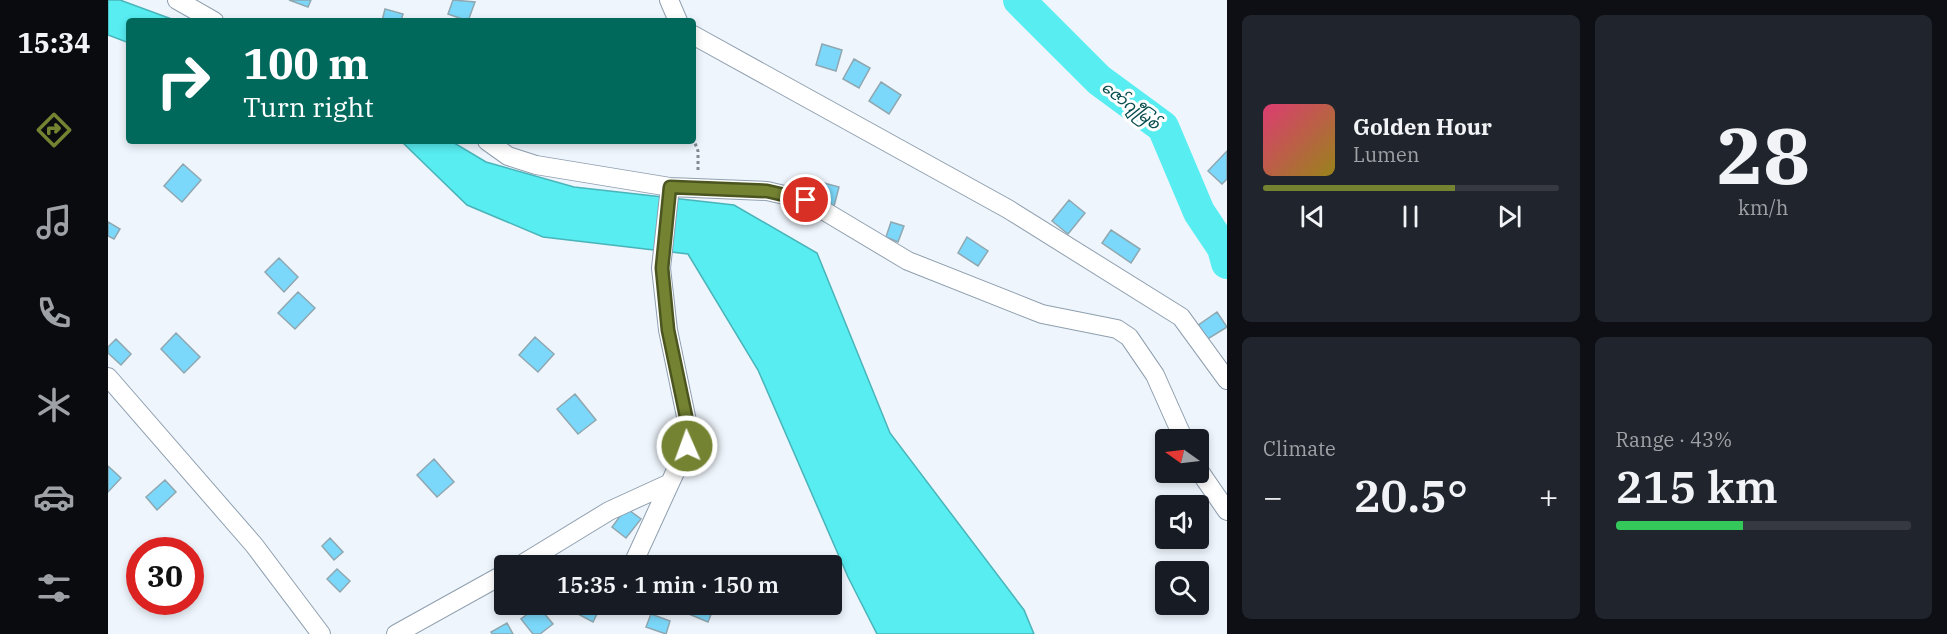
<!DOCTYPE html>
<html lang="en">
<head>
<meta charset="utf-8">
<style>
  :root { --surface:#171b24; --page:#20242c; --text:#f1f3f6; --muted:#9ea1a6; --line:#363941; --accent:#748332 }
  body { margin:0; font-family:"IBM Plex Serif","Noto Sans Myanmar",serif; background:var(--page); color:var(--text); height:100vh; display:flex; flex-direction:column; font-size:22px; white-space:nowrap }
  * { box-sizing:border-box; margin:0 }
  p { font-size:20px; color:var(--muted) }
  .icon { flex:none; width:33px; height:33px; fill:none; stroke:currentColor; stroke-width:2; stroke-linecap:round; stroke-linejoin:round }
  .map { position:relative; flex:1; overflow:hidden }
  .panel { display:flex; flex-direction:column; gap:15px; padding:15px; background:#0d0f14; width:720px }
  .panel>* { flex:none }
  .top-card { position:absolute; left:18px; top:18px; width:570px; height:126px; border-radius:6px; box-shadow:0 3px 9px #0003; background:#00695c; color:#fff; overflow:hidden }
  .needle { width:39px; rotate:284deg }
  .controls { position:absolute; left:1047px; top:429px; display:grid; gap:12px }
  .controls a { display:grid; place-items:center; width:54px; height:54px; border-radius:6px; background:var(--surface); box-shadow:0 3px 9px #0003; font-size:30px }
  .speed { position:absolute; left:18px; top:537px; display:flex; gap:12px; font-size:30px; font-weight:700; text-align:center }
  .speed>* { display:grid; place-content:center; width:78px; height:78px; border-radius:50%; background:var(--surface); box-shadow:0 3px 9px #0003; line-height:1 }
  .speed .limit { border:9px solid #d22; background:#fff; color:#111 }
  .pin { position:absolute; display:grid; place-items:center; width:51px; height:51px; color:#fff; margin:-26px; border:3px solid #fff; border-radius:50%; box-shadow:0 2px 6px #0007 }
  .me { position:absolute; width:66px; margin:-33px; rotate:358deg; stroke-linejoin:round; filter:drop-shadow(0 0 4px #0008) }
  .turn { display:flex; align-items:center; gap:21px; height:126px; padding:0 18px; font-size:27px }
  .turn .icon { width:78px; height:78px; stroke-width:2.5 }
  .turn b { display:block; font-size:42px; line-height:51px }
  .big { font-size:45px; font-weight:600; line-height:1.1 }
  .panel .card { flex:1; display:flex; flex-direction:column; justify-content:center; gap:9px; min-width:0; padding:0 21px; border-radius:9px; background:var(--page) }
  .panel .dial { align-items:center; gap:0 }
  .dial b { font-size:78px; line-height:1 }
  .song { display:flex; align-items:center; gap:18px }
  .cover { width:72px; height:72px; border-radius:9px; background:linear-gradient(135deg,hsl(340 70% 55%),hsl(50 70% 35%)) }
  .played { height:6px; border-radius:3px; background:linear-gradient(90deg,var(--accent) 65%,var(--line) 65%) }
  .keys { display:flex; justify-content:space-around; direction:ltr }
  .heat { display:flex; justify-content:space-between; align-items:center; font-size:33px; direction:ltr }
  .charge { height:9px; border-radius:4px; background:linear-gradient(90deg,#34c759 43%,var(--line) 0) }
  .panel .tiles { flex:1; display:grid; gap:15px; grid-template-columns:repeat(2,1fr) }
  .trip { position:absolute; left:386px; top:555px; width:348px; height:60px; border-radius:6px; background:var(--surface); box-shadow:0 3px 9px #0003; font-weight:600; line-height:60px; text-align:center }
  main { display:flex; flex:1; min-height:0 }
  .menu { display:flex; flex-direction:column; width:108px; justify-content:space-around; align-items:center; background:#090b0e; color:var(--muted) }
  .menu .icon { width:42px; height:42px }
  .menu .active { color:var(--accent) }
  .menu b { font-size:27px; color:var(--text) }
  .map>svg:first-child { display:block }
  .water { fill:#57edf1; stroke:#49b4b9; stroke-width:1.5 }
  .lines { fill:none; stroke-linecap:round; stroke-linejoin:round }
  .river { stroke:#57edf1; stroke-width:32 }
  .building { fill:#7bd8fa; stroke:#8fa7b0; stroke-width:1.5 }
  .minor-casing { stroke:#8f9faf; stroke-width:20 }
  .path { stroke:#838a91; stroke-width:3; stroke-dasharray:3 3; stroke-linecap:butt }
  .minor { stroke:#fff; stroke-width:18 }
  .route-casing { stroke:#4b5520; stroke-width:15 }
  .route { stroke:#748332; stroke-width:10 }
  .labels { text-anchor:middle; stroke-width:6; stroke-linejoin:round; paint-order:stroke }
  .water-label { font-size:16px; font-style:italic; fill:#064c4e; stroke:#fff }
</style>
</head>
<body>
<main>
<nav class="menu">
<b>15:34</b>
<svg class="icon active" aria-label="directions" viewBox="0 0 24 24"><path d="M12 3l9 9-9 9-9-9zM9 14v-3h6M13 9l2 2-2 2"/></svg>
<svg class="icon" aria-label="music" viewBox="0 0 24 24"><path d="M9 18V5l10-2v13"/><circle cx="6" cy="18" r="3"/><circle cx="16" cy="16" r="3"/></svg>
<svg class="icon" aria-label="phone" viewBox="0 0 24 24"><path d="M5 4h4l2 5-3 2q2 4 5 5l2-3 5 2v4C11 20 4 13 5 4z"/></svg>
<svg class="icon" aria-label="climate" viewBox="0 0 24 24"><path d="M12 3v18M4 7l16 10M4 17L20 7"/></svg>
<svg class="icon" aria-label="car" viewBox="0 0 24 24"><path d="M5 17H2v-5l4-1 3-4h7l3 4 3 1v5h-3M9 17h6M6 11h13"/><circle cx="7" cy="17" r="2"/><circle cx="17" cy="17" r="2"/></svg>
<svg class="icon" aria-label="filters" viewBox="0 0 24 24"><path d="M4 7h16M4 17h16"/><circle cx="9" cy="7" r="2"/><circle cx="15" cy="17" r="2"/></svg>
</nav>
<div class="map">
<svg width="1119" height="634" viewBox="0 0 1119 634">
  <rect width="100%" height="100%" fill="#eef5fc"/>
  <path class="water" d="M 0,0 L 12,0 L 69,21 L 21,21 L 21,43 L 0,35 Z
    M 293,141 L 343,141 L 378,162 L 466,187 L 626,205 L 709,253 L 782,433 L 916,610 L 926,634 L 769,634 L 740,577 L 650,370 L 580,254 L 435,237 L 359,205 Z"/>
  <g class="lines">
    <path class="river" d="M 911,0 L 991,80 L 1055,127 L 1091,212 L 1115,248 L 1119,263"/>
  </g>
  <path class="building" d="M 181,0 L 203,0 L 200,7 Z
    M 345,0 L 367,2 L 360,21 L 340,14 Z
    M 277,9 L 295,14 L 293,21 L 274,21 Z
    M 714,44 L 734,50 L 728,71 L 708,65 Z
    M 746,59 L 762,68 L 751,88 L 735,79 Z
    M 773,82 L 793,95 L 781,114 L 761,101 Z
    M 1119,151 L 1119,179 L 1114,184 L 1100,171 Z
    M 75,164 L 93,180 L 74,202 L 56,186 Z
    M 701,179 L 731,187 L 726,206 L 696,198 Z
    M 961,200 L 977,213 L 960,234 L 944,221 Z
    M 0,222 L 12,229 L 6,239 L 0,236 Z
    M 783,222 L 796,226 L 790,242 L 778,237 Z
    M 1003,230 L 1032,249 L 1023,263 L 994,243 Z
    M 859,237 L 880,251 L 870,266 L 850,253 Z
    M 171,258 L 190,277 L 176,292 L 157,272 Z
    M 190,292 L 207,308 L 187,329 L 170,313 Z
    M 1109,312 L 1119,327 L 1098,340 L 1089,326 Z
    M 68,333 L 92,357 L 76,373 L 53,349 Z
    M 427,337 L 446,354 L 430,372 L 411,355 Z
    M 8,339 L 23,354 L 13,365 L 0,353 L 0,347 Z
    M 467,394 L 488,420 L 470,434 L 449,409 Z
    M 326,459 L 346,482 L 329,497 L 309,475 Z
    M 0,466 L 13,478 L 0,492 Z
    M 57,480 L 68,492 L 49,510 L 38,497 Z
    M 518,508 L 533,519 L 518,538 L 504,527 Z
    M 222,538 L 235,552 L 226,560 L 214,546 Z
    M 229,569 L 242,581 L 232,592 L 219,579 Z
    M 473,604 L 492,608 L 485,622 L 468,613 Z
    M 579,604 L 604,612 L 600,622 L 576,612 Z
    M 430,606 L 445,624 L 432,634 L 425,634 L 413,619 Z
    M 543,614 L 562,621 L 558,634 L 538,627 Z
    M 399,623 L 405,634 L 384,634 L 383,632 Z"/>
  <g class="lines">
    <g class="minor-casing">
      <path id="minor" d="M 69,0 L 106,21
        M 561,0 L 570,21
        M 585,35 L 900,209 L 1073,317 L 1119,380
        M 379,141 L 400,156 L 428,165 L 562,187 L 659,191 L 698,200 L 800,261 L 934,314 L 1009,329 L 1021,337 L 1047,375 L 1076,440
        M 0,377 L 146,545 L 213,634
        M 1090,469 L 1119,511
        M 411,566 L 501,511 L 560,484
        M 524,566 L 579,446 L 580,426 L 560,330 L 553,268 L 562,187
        M 288,634 L 396,574"/>
    </g>
    <path class="path" d="M 585,138 L 590,151 L 590,171"/>
    <use href="#minor" class="minor"/>
  </g>
  <g class="lines">
    <g class="route-casing">
      <path id="route" d="M 579,446 L 580,426 L 560,330 L 554,268 L 562,187 L 659,191 L 698,200"/>
    </g>
    <use href="#route" class="route"/>
  </g>
  <g class="labels">
    <g class="water-label">
      <text transform="translate(1023 105) rotate(37)" y="6">ဇော်ဂျီမြစ်</text>
    </g>
  </g>
</svg>
<div class="controls">
<a><svg class="needle" viewBox="-14 -14 28 28"><path d="M0-13l5 13h-10z" fill="#e53935"/><path d="M0 13l5-13h-10z" fill="#9ea1a6"/></svg></a>
<a><svg class="icon" aria-label="sound" viewBox="0 0 24 24"><path d="M4 9h4l5-4v14l-5-4H4zM17 9q2 3 0 6"/></svg></a>
<a><svg class="icon" aria-label="search" viewBox="0 0 24 24"><circle cx="10" cy="10" r="6"/><path d="M15 15l6 6"/></svg></a>
</div>
<div class="speed"><div class="limit">30</div></div>
<div class="pin" style="left:698px;top:200px;background:#d93025"><svg class="icon" aria-label="arrive" viewBox="0 0 24 24"><path d="M6 21V4h12l-3 4 3 4H6"/></svg></div>
<svg class="me" style="left:579px;top:446px" viewBox="-20 -20 40 40"><circle r="17" fill="#748332" stroke="#fff" stroke-width="3"/><path d="M0-11L8 9 0 5-8 9z" fill="#fff"/></svg>
<div class="trip">15:35 · 1 min · 150 m</div>
<div class="top-card">
<div class="turn"><svg class="icon" aria-label="right" viewBox="0 0 24 24"><path d="M7 20v-9h11M14 6l5 5-5 5"/></svg><div><b>100 m</b>Turn right</div></div>
</div>
</div>
<section class="panel">
<div class="tiles">
<div class="card">
<div class="song"><i class="cover"></i><div><b>Golden Hour</b><p>Lumen</p></div></div>
<div class="played"></div>
<div class="keys"><svg class="icon" aria-label="previous" viewBox="0 0 24 24"><path d="M18 5L8 12l10 7zM5 5v14"/></svg><svg class="icon" aria-label="pause" viewBox="0 0 24 24"><path d="M8 5v14M16 5v14"/></svg><svg class="icon" aria-label="next" viewBox="0 0 24 24"><path d="M6 5l10 7-10 7zM19 5v14"/></svg></div>
</div>
<div class="card dial"><b>28</b><p>km/h</p></div>
<div class="card"><p>Climate</p>
<div class="heat"><a>−</a><b class="big">20.5°</b><a>+</a></div>
</div>
<div class="card"><p>Range · 43%</p><b class="big">215 km</b><div class="charge"></div></div>
</div>
</section>
</main>
</body>
</html>
